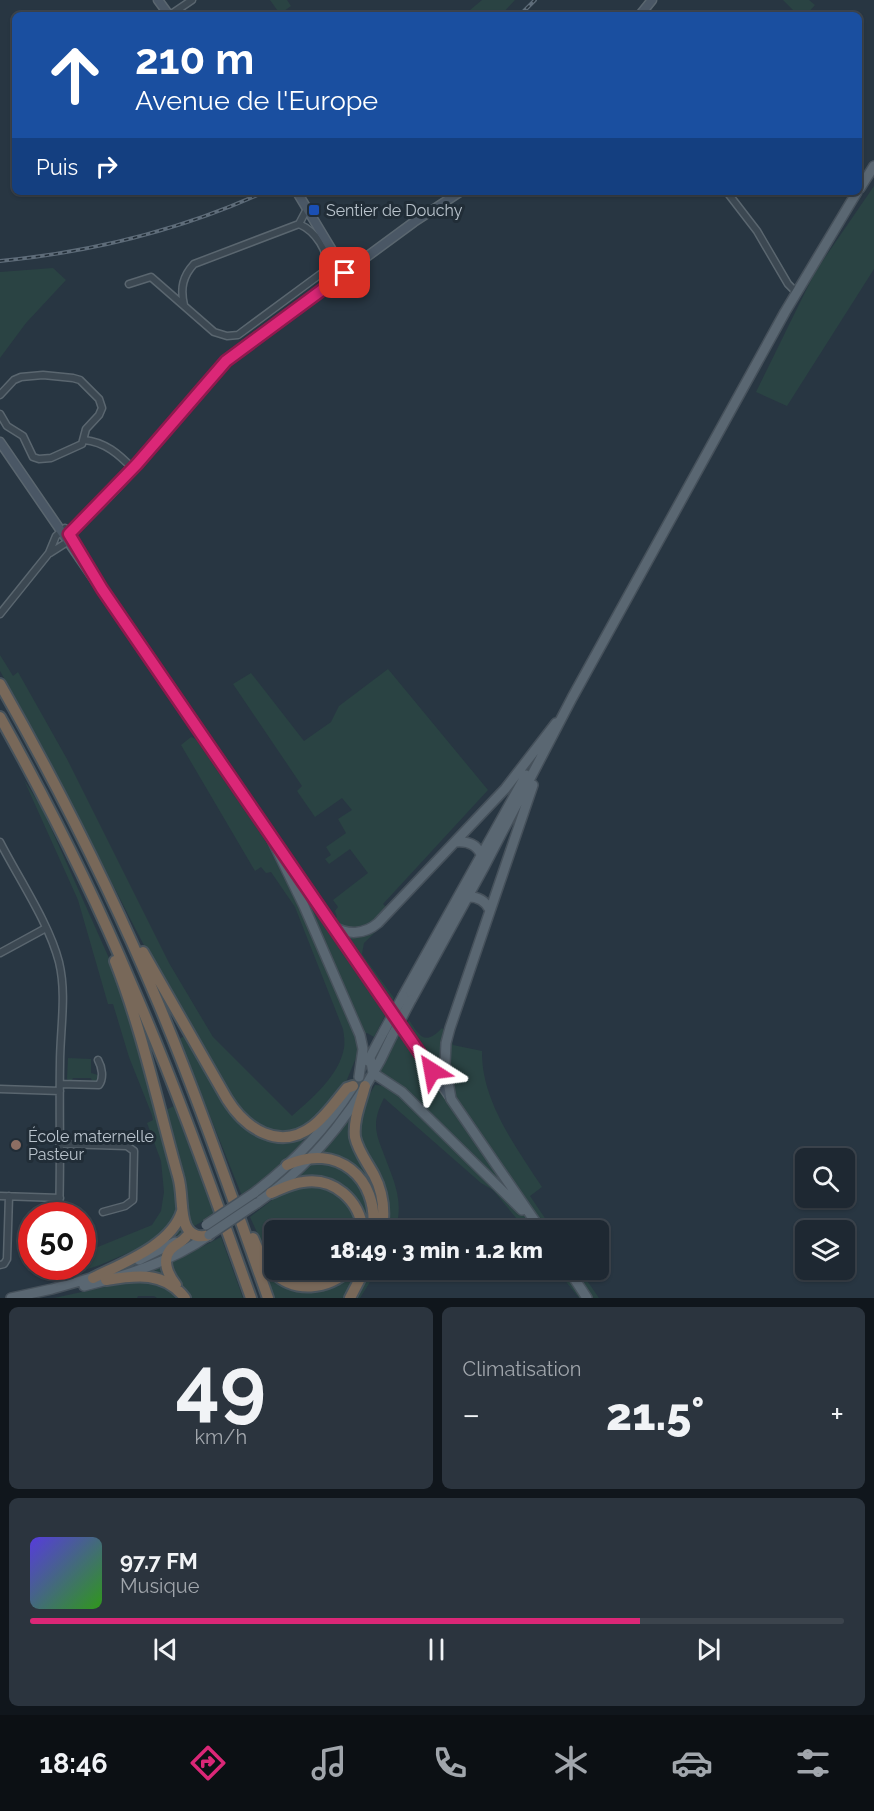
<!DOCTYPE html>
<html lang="fr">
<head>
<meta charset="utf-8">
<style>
  :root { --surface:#1e2832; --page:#2b343e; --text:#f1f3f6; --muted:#a1a6ac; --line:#3c444d; --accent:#db2777 }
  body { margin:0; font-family:Raleway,sans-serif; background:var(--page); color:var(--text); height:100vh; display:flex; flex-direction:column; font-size:22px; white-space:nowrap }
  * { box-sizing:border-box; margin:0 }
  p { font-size:20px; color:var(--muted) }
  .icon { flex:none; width:33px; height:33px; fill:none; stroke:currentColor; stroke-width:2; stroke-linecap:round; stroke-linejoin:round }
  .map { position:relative; height:1298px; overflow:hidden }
  .side { display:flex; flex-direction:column; gap:9px; padding:9px; background:#10161c; flex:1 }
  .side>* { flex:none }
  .top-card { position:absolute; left:12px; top:12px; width:850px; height:183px; border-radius:9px; box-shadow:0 2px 4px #0004,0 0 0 2px var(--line); background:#1a4fa0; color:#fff; overflow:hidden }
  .tools { position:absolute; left:795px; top:1148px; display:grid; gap:12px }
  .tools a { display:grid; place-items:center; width:60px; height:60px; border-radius:9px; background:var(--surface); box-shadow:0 2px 4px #0004,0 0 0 2px var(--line); font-size:30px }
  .speed { position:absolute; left:18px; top:1202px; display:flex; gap:12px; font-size:30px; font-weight:700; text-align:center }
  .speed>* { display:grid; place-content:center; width:78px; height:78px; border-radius:50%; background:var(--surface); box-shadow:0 2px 4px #0004,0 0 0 2px var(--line); line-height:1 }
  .speed .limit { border:9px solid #d22; background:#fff; color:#111 }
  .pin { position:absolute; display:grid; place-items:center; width:51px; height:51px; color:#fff; margin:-26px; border-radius:12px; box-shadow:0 3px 9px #0006 }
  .me { position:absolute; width:66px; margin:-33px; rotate:326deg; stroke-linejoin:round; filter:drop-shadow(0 0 4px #0008) }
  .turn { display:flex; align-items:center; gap:21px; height:126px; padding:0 24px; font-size:27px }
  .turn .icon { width:78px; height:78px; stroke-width:2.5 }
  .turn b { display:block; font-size:42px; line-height:51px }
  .then { display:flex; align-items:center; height:57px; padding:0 24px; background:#0003; gap:12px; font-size:22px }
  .big { font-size:45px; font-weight:800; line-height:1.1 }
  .side .widget { flex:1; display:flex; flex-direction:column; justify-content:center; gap:9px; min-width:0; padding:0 21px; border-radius:9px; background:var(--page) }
  .side .dial { align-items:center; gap:0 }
  .dial b { font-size:78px; line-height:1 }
  .song { display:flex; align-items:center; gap:18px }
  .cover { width:72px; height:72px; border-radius:9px; background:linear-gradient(135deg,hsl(250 70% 55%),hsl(110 70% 35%)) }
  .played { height:6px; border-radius:3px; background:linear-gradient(90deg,var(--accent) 75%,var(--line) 75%) }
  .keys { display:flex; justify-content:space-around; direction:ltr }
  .heat { display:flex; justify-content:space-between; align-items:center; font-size:33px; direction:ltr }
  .side .tiles { flex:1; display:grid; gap:9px; grid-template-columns:1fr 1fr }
  .widget:last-child { grid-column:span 2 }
  .trip { position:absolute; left:264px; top:1220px; width:345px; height:60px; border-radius:9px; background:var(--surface); box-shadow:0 2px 4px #0004,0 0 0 2px var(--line); font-weight:800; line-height:60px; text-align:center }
  .tabs { display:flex; height:96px; justify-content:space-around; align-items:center; background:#0c1014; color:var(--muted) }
  .tabs .icon { width:42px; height:42px }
  .tabs .current { color:var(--accent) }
  .tabs b { font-size:27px; color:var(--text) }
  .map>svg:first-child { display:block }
  .green { fill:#2a4343 }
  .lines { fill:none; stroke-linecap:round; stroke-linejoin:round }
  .street-casing { stroke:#5a666f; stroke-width:9 }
  .secondary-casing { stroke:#5a666f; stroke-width:11 }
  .primary-casing { stroke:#46515b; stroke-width:12 }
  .highway-casing { stroke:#47535c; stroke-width:14 }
  .street { stroke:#3c4852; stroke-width:6 }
  .secondary { stroke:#4a5765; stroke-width:8 }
  .primary { stroke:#5a6772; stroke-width:9 }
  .highway { stroke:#786859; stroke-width:10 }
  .rail-casing { stroke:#5e6c79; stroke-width:4 }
  .rail { stroke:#212d37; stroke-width:1.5; stroke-dasharray:4.5; stroke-linecap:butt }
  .primary-bridge-casing { stroke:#46515b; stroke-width:12; stroke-linecap:butt }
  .primary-bridge { stroke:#5a6772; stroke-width:9 }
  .route-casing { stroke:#8e194d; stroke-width:15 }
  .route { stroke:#db2777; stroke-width:10 }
  .transit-dot { fill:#1a4fb4; stroke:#212d37; stroke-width:2 }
  .education-dot { fill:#8d6e63; stroke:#212d37; stroke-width:2 }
  .labels { text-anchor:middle; stroke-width:6; stroke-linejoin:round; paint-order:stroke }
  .poi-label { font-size:16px; fill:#b9c3cc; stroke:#212d37; text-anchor:start }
</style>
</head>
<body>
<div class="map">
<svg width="874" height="1298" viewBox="0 0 874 1298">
  <rect width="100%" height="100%" fill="#283642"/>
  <path class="green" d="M 270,0 L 287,0 L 291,6 L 280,14 Z
    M 482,0 L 515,0 L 501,15 L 464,15 Z
    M 783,0 L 809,0 L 815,5 L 806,15 L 798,15 Z
    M 874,186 L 874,269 L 787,406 L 756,392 L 815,272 Z
    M 53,268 L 66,280 L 26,323 L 0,358 L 0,272 Z
    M 0,655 L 13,676 L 18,672 L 67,759 L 169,963 L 213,1037 L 292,1116 C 312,1098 339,1076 344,1048 C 345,1042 344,1035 343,1029 L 295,907 L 271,872 L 266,873 L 261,867 L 255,871 L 181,745 L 191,737 L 196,739 L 265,840 L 298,906 L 308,901 L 325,924 L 337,917 L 335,911 L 338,907 L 333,900 L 368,873 L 350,849 L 329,864 L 325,859 L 331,855 L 326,847 L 346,833 L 338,819 L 352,810 L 342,798 L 315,817 L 297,791 L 302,786 L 233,684 L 251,673 L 304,741 L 331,722 L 339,706 L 388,669 L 488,790 L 383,904 L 394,914 L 364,943 L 362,954 L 394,998 L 374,1037 L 367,1033 L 356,1037 L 358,1053 L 346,1082 L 327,1108 L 302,1126 L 303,1145 L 273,1172 L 242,1196 L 179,1039 L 192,1032 C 123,914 69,789 0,671 Z
    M 24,780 L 42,808 L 117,976 L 157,1114 L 174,1106 L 214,1215 L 151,1250 L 144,1246 L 100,1265 L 69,1275 L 68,1266 L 82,1266 L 83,1253 L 152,1225 L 161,1211 L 164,1192 L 161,1161 L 147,1123 L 153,1120 L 152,1115 L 129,1057 L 113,1004 L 108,1004 L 78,900 Z
    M 409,1020 C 420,1037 425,1046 442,1028 L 451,1038 L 453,1045 L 482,1051 C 481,1101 516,1147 542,1187 L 530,1196 L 553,1230 L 526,1230 L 493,1190 L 481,1183 L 384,1098 C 380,1106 376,1115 376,1125 C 376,1135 380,1144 383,1152 C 393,1179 405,1201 395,1230 L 274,1230 L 274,1269 L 378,1269 L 360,1298 L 274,1298 L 263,1265 L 270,1261 L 250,1217 L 281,1193 L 293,1178 L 325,1147 L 355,1111 L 362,1113 L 368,1097 L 375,1085 C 386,1085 392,1090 400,1096 L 468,1163 L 380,1072 C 379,1057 400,1033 409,1020 Z
    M 68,1058 L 91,1059 L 91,1073 L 98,1075 L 98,1082 L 93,1084 L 91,1078 L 73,1078 L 71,1082 L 67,1079 Z
    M 221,1237 L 243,1298 L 157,1298 L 154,1296 L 138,1296 L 137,1298 L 54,1298 L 123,1283 L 144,1281 L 143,1271 L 180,1258 Z
    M 556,1269 L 579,1269 L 599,1298 L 579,1298 Z"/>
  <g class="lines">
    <g class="street-casing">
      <path id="street" d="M 170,15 L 192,0
        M 727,192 L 757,231 L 788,284 L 796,292
        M 129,284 L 151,277 L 214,332 L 227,336 L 238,335 L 326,270 C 330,251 315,231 299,224
        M 184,305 C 180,288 183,276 194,264 L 299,224 L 307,209
        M 0,395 L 14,380 L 21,377 L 43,375 L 73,378 L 80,380 L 99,399 L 102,408 L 99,415 L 86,429 L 82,444 L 51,458 L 39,459 L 33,457 L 23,436 L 7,426 L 0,414
        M 84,440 C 105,442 119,454 133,469
        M 50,553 L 72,539
        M 0,614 L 49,553 L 56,536 L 65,528
        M 0,842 C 19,879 49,923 59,962 C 67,995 60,1030 60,1063 C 59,1114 61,1164 59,1215
        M 0,953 L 46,928
        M 60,1084 L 99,1085 C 104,1078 102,1067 98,1060
        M 0,1089 L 60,1091
        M 61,1144 L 127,1146 L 134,1151 L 133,1200 L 125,1206 L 103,1212
        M 0,1196 L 60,1198
        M 0,1265 L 4,1264 L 7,1259 L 9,1196"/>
    </g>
    <g class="secondary-casing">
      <path id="secondary" d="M 158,0 L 169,15
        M 640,15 L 652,0
        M 297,192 L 345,272
        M 0,442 L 271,837
        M 65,537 C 105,504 139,463 172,423 C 190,401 208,377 229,358 L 414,222 L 460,192
        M 280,850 L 451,1099"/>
    </g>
    <g class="primary-casing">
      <path id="primary" d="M 860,188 L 874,166
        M 533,785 L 450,1028 L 446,1043 L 445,1064 L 451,1099 L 541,1230
        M 268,832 L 304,906 L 360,1035 L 363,1049 L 359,1077
        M 456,842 C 469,841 478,845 482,857
        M 465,897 C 476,896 485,900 490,910
        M 332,926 C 347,935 364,935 378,923 L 505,789 L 556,723
        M 403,996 L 526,775
        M 411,1000 L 484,867 L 572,698 L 785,312 L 857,192
        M 370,1057 L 373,1073 L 402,1092 L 522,1210
        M 368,1061 L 384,1031
        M 254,1193 C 292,1164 326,1129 352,1088
        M 257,1203 C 316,1162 363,1101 392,1036
        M 139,1260 L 175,1242
        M 568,1269 L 587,1298
        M 84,1286 C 126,1276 173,1261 209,1235
        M 11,1298 L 52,1289 L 98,1276"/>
    </g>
    <g class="highway-casing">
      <path id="highway" d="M 0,684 C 59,788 113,895 159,1005 C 199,1101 233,1200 268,1298
        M 0,717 C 48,803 93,892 131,983 C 176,1086 213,1192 251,1298
        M 143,952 L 227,1099 C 245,1128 279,1152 313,1126 C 326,1116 336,1101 347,1088 L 353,1086
        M 115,961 C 142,1030 158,1105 178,1176 C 183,1192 180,1213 186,1226 C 191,1236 199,1238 209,1235
        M 365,1086 C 361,1102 353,1120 355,1137 C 358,1151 367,1162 374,1175 C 383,1192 385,1211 382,1230
        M 287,1165 C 337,1142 379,1178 373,1230
        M 271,1193 C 281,1189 292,1183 303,1182 C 334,1177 359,1200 363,1230
        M 253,1238 C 258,1250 263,1262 272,1271 C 294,1294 328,1290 350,1269
        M 93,1278 C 123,1263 172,1245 182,1211
        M 106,1280 C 136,1275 164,1271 185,1298
        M 176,1285 C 168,1275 161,1260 171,1249 C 176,1244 182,1242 186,1237
        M 350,1298 L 365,1269"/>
    </g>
    <use href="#street" class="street"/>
    <use href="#secondary" class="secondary"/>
    <use href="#primary" class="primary"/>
    <use href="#highway" class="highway"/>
    <g class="rail-casing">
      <path id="rail" d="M 520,15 L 535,0
        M 0,261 C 91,252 181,230 264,192"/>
    </g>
    <use href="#rail" class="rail"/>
    <g class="primary-bridge-casing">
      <path id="primary-bridge" d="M 384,1031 L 403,996
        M 392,1036 L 411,1000
        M 206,1225 L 254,1193
        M 209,1235 L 257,1203"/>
    </g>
    <use href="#primary-bridge" class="primary-bridge"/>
  </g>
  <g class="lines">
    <g class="route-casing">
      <path id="route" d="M 345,273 L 226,361 L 137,464 L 69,534 L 102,589 L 432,1071"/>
    </g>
    <use href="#route" class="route"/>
  </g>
  <rect class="transit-dot" x="308" y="204" width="12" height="12" rx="3"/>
  <circle class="education-dot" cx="16" cy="1145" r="6"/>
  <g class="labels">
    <g class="poi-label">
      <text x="326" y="216">Sentier de Douchy</text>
      <text x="28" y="1142">École maternelle<tspan x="28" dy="18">Pasteur</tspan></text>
    </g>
  </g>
</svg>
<div class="tools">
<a><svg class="icon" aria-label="search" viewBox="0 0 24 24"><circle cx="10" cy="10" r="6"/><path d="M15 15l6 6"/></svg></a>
<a><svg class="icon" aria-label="layers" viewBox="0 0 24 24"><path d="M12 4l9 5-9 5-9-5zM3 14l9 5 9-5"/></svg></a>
</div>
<div class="speed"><div class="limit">50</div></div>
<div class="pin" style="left:345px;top:273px;background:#d93025"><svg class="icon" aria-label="arrive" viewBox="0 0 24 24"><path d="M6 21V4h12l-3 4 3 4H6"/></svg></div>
<svg class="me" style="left:432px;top:1071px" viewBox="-20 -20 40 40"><path d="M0-17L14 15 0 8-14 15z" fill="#db2777" stroke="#fff" stroke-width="4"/></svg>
<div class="trip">18:49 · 3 min · 1.2 km</div>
<div class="top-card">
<div class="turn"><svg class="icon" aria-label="ahead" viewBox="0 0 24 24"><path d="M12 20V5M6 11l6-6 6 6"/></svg><div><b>210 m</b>Avenue de l'Europe</div></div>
<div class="then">Puis<svg class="icon" aria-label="right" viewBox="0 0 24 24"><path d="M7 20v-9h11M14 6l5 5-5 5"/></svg></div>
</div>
</div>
<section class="side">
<div class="tiles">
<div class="widget dial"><b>49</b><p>km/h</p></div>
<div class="widget"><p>Climatisation</p>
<div class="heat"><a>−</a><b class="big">21.5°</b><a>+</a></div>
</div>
<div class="widget">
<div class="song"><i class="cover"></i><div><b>97.7 FM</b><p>Musique</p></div></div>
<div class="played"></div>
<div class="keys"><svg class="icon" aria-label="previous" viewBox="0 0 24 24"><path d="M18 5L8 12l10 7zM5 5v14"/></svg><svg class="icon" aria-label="pause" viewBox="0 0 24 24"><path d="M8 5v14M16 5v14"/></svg><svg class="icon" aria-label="next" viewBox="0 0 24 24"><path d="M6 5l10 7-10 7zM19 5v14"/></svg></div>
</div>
</div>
</section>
<nav class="tabs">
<b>18:46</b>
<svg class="icon current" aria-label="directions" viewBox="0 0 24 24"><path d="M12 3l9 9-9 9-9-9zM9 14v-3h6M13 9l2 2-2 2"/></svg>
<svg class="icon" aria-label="music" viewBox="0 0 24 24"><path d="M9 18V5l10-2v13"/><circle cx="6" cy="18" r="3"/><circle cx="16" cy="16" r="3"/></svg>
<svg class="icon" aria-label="phone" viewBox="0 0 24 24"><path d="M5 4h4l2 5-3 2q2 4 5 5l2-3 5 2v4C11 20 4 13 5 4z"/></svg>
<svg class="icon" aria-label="climate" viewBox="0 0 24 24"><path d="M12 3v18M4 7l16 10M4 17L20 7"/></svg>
<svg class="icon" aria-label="car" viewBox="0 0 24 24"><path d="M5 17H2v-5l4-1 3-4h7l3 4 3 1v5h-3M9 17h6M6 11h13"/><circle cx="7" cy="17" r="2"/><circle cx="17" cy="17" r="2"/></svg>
<svg class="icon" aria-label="filters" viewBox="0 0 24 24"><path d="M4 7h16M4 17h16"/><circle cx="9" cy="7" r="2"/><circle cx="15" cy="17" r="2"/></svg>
</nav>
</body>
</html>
